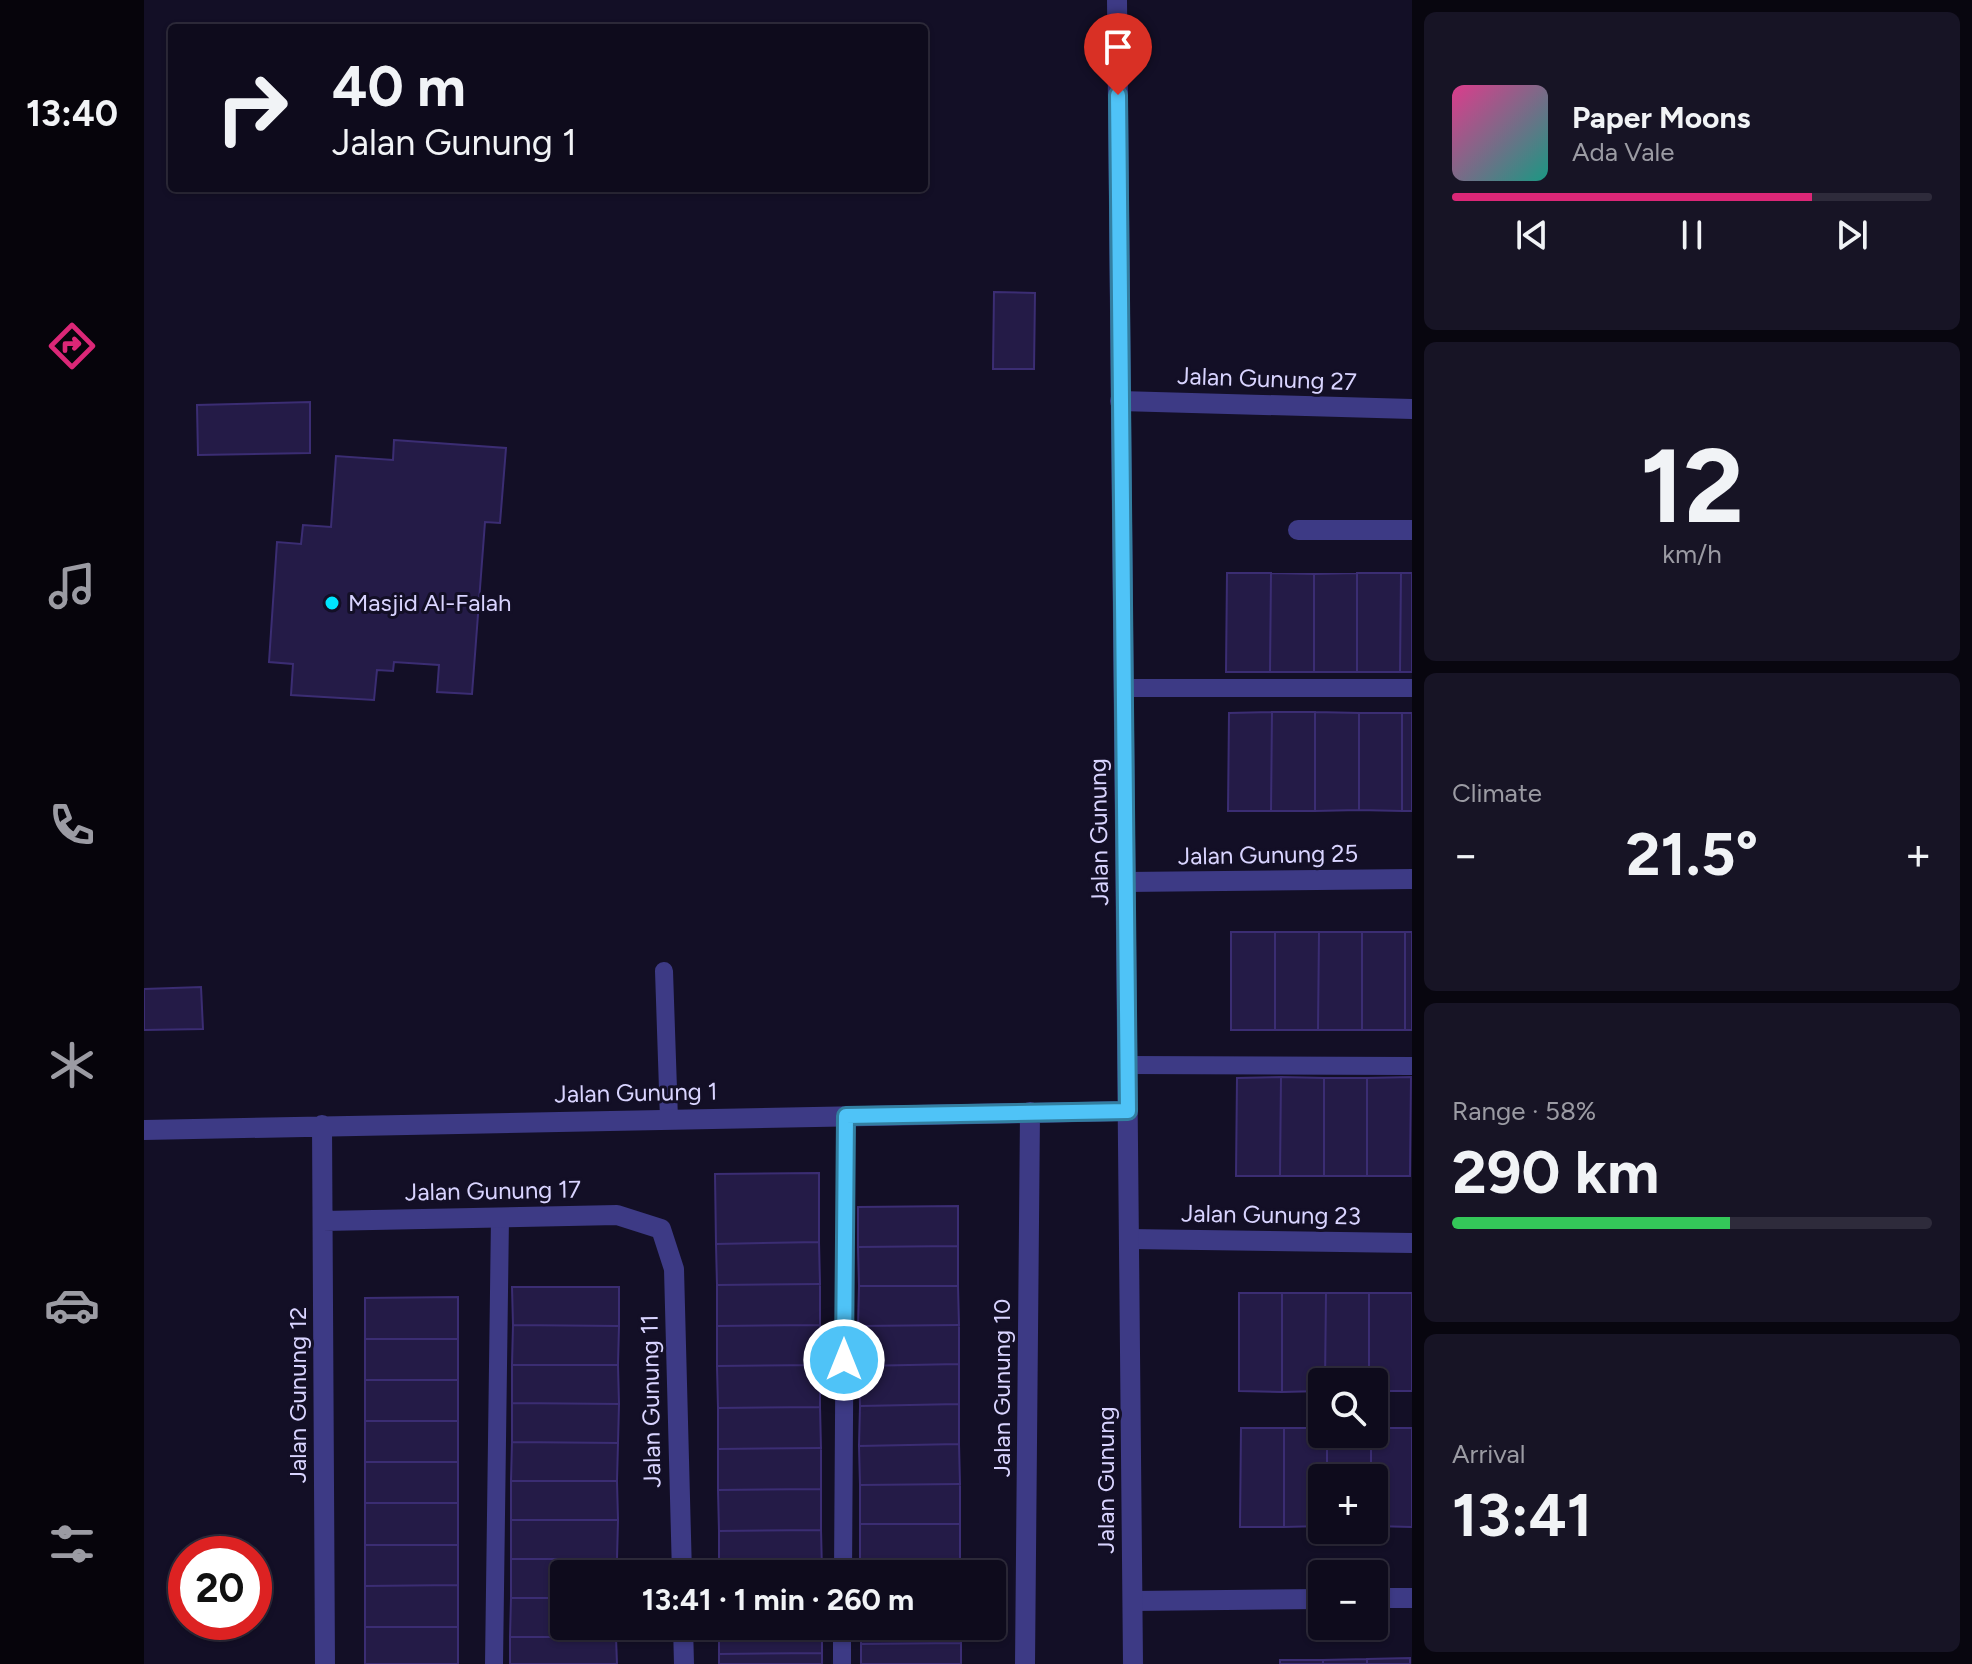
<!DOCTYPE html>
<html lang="en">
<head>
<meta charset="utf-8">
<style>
  :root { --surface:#0e0b1c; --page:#171425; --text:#f1f3f6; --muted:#9b9ba3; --line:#2e2b3b; --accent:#db2777 }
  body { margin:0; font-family:Figtree,sans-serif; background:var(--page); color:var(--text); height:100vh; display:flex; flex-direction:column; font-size:30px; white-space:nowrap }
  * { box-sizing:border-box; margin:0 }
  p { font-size:26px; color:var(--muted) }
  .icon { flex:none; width:44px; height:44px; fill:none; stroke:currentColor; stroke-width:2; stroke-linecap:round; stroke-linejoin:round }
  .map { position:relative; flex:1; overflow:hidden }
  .sheet { display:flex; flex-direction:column; gap:12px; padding:12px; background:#08060f; width:560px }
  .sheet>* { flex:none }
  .hud { position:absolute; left:24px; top:24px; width:760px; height:168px; border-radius:8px; box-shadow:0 2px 6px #0004,0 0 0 2px var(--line); background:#0e0b1c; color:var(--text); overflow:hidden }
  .controls { position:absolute; left:1164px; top:1368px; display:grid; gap:16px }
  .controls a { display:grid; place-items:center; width:80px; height:80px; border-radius:8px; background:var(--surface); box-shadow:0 2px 6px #0004,0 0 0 2px var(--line); font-size:40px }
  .speed { position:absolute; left:24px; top:1536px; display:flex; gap:16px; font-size:40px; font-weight:700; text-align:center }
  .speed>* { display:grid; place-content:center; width:104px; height:104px; border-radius:50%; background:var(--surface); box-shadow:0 2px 6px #0004,0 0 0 2px var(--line); line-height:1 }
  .speed .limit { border:12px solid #d22; background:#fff; color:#111 }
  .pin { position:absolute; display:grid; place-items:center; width:68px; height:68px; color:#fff; margin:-82px -34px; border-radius:50% 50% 50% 0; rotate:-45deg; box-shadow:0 0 8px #0007 }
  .pin .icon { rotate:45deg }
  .me { position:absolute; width:88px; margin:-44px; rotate:0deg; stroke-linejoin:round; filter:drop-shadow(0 0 6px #0008) }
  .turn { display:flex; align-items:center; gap:28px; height:168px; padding:0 32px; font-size:36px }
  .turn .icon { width:104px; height:104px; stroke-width:2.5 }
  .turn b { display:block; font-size:56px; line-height:68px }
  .big { font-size:60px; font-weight:700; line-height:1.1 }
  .sheet .widget { flex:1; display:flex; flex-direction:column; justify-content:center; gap:12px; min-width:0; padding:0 28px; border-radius:12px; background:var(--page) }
  .sheet .dial { align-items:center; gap:0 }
  .dial b { font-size:104px; line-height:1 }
  .song { display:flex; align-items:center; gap:24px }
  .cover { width:96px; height:96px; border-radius:12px; background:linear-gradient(135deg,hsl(330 70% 55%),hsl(170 70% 35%)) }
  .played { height:8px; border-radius:4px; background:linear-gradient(90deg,var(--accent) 75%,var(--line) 75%) }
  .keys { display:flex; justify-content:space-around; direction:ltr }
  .heat { display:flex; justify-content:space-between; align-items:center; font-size:44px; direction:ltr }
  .charge { height:12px; border-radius:6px; background:linear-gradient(90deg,#34c759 58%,var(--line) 0) }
  .trip { position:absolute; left:406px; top:1560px; width:456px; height:80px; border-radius:8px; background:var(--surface); box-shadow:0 2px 6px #0004,0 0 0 2px var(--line); font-weight:700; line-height:80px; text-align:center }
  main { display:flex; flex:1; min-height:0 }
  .dock { display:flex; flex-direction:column; width:144px; justify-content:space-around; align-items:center; background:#06040b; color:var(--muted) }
  .dock .icon { width:56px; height:56px }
  .dock .current { color:var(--accent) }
  .dock b { font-size:36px; color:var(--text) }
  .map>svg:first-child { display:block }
  .building { fill:#241b47; stroke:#3b2d73; stroke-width:2 }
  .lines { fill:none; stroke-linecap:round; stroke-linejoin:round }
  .service { stroke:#3d3a85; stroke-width:18 }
  .minor { stroke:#3d3a85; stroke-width:20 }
  .tertiary { stroke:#3d3a85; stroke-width:20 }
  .route-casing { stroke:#337fa1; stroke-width:20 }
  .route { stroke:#4fc3f7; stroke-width:14 }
  .poi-dot { fill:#00e5ff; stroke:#130f26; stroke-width:3 }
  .labels { text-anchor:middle; stroke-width:6; stroke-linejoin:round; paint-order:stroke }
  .street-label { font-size:24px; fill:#d9d4ff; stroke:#130f26 }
  .poi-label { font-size:24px; fill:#d9d4ff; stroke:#130f26; text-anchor:start }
</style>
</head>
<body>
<main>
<nav class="dock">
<b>13:40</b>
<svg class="icon current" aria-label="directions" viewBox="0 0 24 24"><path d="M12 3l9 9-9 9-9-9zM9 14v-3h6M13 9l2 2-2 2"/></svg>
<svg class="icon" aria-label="music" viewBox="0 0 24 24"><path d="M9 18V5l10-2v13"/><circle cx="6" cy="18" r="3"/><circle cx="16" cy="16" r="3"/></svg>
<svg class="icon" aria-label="phone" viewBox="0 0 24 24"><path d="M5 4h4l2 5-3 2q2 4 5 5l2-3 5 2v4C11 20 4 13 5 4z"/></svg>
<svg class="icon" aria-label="climate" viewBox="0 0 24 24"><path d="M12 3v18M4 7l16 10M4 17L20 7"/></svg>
<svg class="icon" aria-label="car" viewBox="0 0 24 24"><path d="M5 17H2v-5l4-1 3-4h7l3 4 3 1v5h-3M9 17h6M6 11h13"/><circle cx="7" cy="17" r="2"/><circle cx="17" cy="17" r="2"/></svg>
<svg class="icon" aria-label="filters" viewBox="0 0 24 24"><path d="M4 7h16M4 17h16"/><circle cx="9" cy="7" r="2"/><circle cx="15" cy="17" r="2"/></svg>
</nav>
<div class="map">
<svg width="1268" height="1664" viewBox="0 0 1268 1664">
  <rect width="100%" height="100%" fill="#130f26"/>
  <path class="building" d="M 850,292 L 891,293 L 890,369 L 849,369 Z
    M 166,402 L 166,453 L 54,455 L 53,405 Z
    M 250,440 L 362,448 L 356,523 L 341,522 L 328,694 L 293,692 L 295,665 L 250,662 L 249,671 L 233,670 L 230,700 L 147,695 L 149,664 L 125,662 L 133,542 L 157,544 L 159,525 L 187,527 L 192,456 L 249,460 Z
    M 1083,573 L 1127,573 L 1126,672 L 1082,672 Z
    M 1127,573 L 1170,574 L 1170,672 L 1126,672 Z
    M 1213,573 L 1257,573 L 1256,672 L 1213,672 Z
    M 1213,573 L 1213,672 L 1170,672 L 1170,574 Z
    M 1257,573 L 1268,573 L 1268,672 L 1256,672 Z
    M 1128,712 L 1171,712 L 1171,811 L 1127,811 Z
    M 1128,712 L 1127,811 L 1084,811 L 1085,713 Z
    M 1171,712 L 1215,713 L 1215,810 L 1171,811 Z
    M 1215,713 L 1258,713 L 1258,811 L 1215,810 Z
    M 1258,713 L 1268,713 L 1268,811 L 1258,811 Z
    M 1087,932 L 1131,932 L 1131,1030 L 1087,1030 Z
    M 1131,932 L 1175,932 L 1174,1030 L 1131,1030 Z
    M 1175,932 L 1218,932 L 1218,1030 L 1174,1030 Z
    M 1218,932 L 1261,932 L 1261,1030 L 1218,1030 Z
    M 1261,932 L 1268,932 L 1268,1030 L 1261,1030 Z
    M 57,987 L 59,1029 L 0,1030 L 0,989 Z
    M 1137,1077 L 1180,1078 L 1180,1176 L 1136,1176 Z
    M 1137,1077 L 1136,1176 L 1092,1176 L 1093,1078 Z
    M 1267,1077 L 1266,1176 L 1223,1176 L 1223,1078 Z
    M 1180,1078 L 1223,1078 L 1223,1176 L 1180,1176 Z
    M 675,1173 L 675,1242 L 572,1244 L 571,1174 Z
    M 814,1206 L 814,1246 L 714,1247 L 714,1207 Z
    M 675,1242 L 676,1284 L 573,1285 L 572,1244 Z
    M 814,1246 L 814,1286 L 715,1286 L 714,1247 Z
    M 676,1284 L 676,1325 L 573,1326 L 573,1285 Z
    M 715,1286 L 814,1286 L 815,1325 L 714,1326 Z
    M 368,1287 L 475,1287 L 475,1326 L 369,1325 Z
    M 1095,1293 L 1138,1293 L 1138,1392 L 1095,1391 Z
    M 1138,1293 L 1182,1293 L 1181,1382 L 1178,1382 L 1178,1391 L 1138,1392 Z
    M 1182,1293 L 1225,1293 L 1225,1382 L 1181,1382 Z
    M 1225,1293 L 1268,1293 L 1268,1391 L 1230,1391 L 1230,1382 L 1225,1382 Z
    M 314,1297 L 314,1339 L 221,1339 L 221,1298 Z
    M 369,1325 L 475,1326 L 474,1365 L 368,1365 Z
    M 676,1325 L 676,1365 L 573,1366 L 573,1326 Z
    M 815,1325 L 815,1364 L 715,1366 L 714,1326 Z
    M 221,1339 L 314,1339 L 314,1380 L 221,1380 Z
    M 815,1364 L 815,1404 L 716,1406 L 715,1366 Z
    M 368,1365 L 474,1365 L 475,1404 L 368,1403 Z
    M 676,1365 L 676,1407 L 574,1408 L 573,1366 Z
    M 221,1380 L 314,1380 L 314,1421 L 221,1421 Z
    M 368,1403 L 475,1404 L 474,1443 L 368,1442 Z
    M 815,1404 L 815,1444 L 715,1446 L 716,1406 Z
    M 676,1407 L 677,1448 L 574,1449 L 574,1408 Z
    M 221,1421 L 314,1421 L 314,1462 L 221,1462 Z
    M 1097,1428 L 1140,1428 L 1140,1527 L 1096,1527 Z
    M 1140,1428 L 1178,1428 L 1178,1434 L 1183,1434 L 1183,1478 L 1178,1478 L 1178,1526 L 1140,1527 Z
    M 1230,1428 L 1268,1428 L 1268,1527 L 1230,1526 L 1230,1478 L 1227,1478 L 1227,1434 L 1230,1434 Z
    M 1183,1434 L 1227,1434 L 1227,1478 L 1183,1478 Z
    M 368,1442 L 474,1443 L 473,1481 L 367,1481 Z
    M 815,1444 L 816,1484 L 716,1485 L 715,1446 Z
    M 677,1448 L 677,1489 L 574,1490 L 574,1449 Z
    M 221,1462 L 314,1462 L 314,1503 L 221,1503 Z
    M 367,1481 L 473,1481 L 474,1520 L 367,1520 Z
    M 816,1484 L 816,1524 L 716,1524 L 716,1485 Z
    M 677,1489 L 677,1530 L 575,1531 L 574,1490 Z
    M 221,1503 L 314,1503 L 314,1545 L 221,1545 Z
    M 367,1520 L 474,1520 L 473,1559 L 367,1559 Z
    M 716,1524 L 816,1524 L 816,1564 L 716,1564 Z
    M 677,1530 L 678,1571 L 575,1572 L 575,1531 Z
    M 221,1545 L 314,1545 L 314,1585 L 221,1586 Z
    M 367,1559 L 473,1559 L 473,1574 L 420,1574 L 420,1598 L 367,1598 Z
    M 716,1564 L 816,1564 L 816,1574 L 716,1574 Z
    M 678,1571 L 678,1574 L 575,1574 L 575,1572 Z
    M 314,1585 L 314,1627 L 221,1627 L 221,1586 Z
    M 367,1598 L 420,1598 L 420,1626 L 473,1626 L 472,1637 L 366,1637 Z
    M 575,1626 L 678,1626 L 678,1653 L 575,1654 Z
    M 717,1626 L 817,1626 L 817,1643 L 717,1644 Z
    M 221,1627 L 314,1627 L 314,1664 L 221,1664 Z
    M 366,1637 L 472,1637 L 473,1664 L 366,1664 Z
    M 817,1643 L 817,1664 L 717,1664 L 717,1644 Z
    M 678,1653 L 678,1664 L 575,1664 L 575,1654 Z
    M 1266,1658 L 1266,1664 L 1223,1664 L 1223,1659 Z
    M 1223,1659 L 1223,1664 L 1179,1664 L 1179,1660 Z
    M 1136,1660 L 1179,1660 L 1179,1664 L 1136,1664 Z"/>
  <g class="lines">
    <path class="service" d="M 980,688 L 1268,688
      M 520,971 L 525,1119
      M 983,1065 L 1268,1066
      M 699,1574 L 702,1116
      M 350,1664 L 356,1217
      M 698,1664 L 698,1626"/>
    <path class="minor" d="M 976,401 L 1268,409
      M 1154,530 L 1268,530
      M 982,882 L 1268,879
      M 178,1125 L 181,1664
      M 0,1130 L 984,1111
      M 179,1221 L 473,1215 L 517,1229 L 530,1269 L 538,1574
      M 985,1239 L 1268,1243
      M 1230,1598 L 1268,1598
      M 989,1601 L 1178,1599
      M 539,1626 L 540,1664
      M 881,1664 L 886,1112"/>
    <path class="tertiary" d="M 973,0 L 989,1664"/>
  </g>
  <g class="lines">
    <g class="route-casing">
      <path id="route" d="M 700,1360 L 702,1116 L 984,1111 L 974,95"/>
    </g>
    <use href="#route" class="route"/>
  </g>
  <circle class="poi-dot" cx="188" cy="603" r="8"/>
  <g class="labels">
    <g class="street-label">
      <text transform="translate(1123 379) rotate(2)" y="8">Jalan Gunung 27</text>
      <text transform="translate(955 832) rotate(-91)" y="8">Jalan Gunung</text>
      <text transform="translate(1124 855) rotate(-1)" y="8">Jalan Gunung 25</text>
      <text transform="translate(492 1093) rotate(-1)" y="8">Jalan Gunung 1</text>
      <text transform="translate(349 1191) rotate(-1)" y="8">Jalan Gunung 17</text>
      <text transform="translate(1127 1215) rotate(1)" y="8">Jalan Gunung 23</text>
      <text transform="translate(858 1388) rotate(-90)" y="8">Jalan Gunung 10</text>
      <text transform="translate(154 1395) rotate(-90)" y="8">Jalan Gunung 12</text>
      <text transform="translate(507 1401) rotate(-91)" y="8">Jalan Gunung 11</text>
      <text transform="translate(962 1480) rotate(-90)" y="8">Jalan Gunung</text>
    </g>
    <g class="poi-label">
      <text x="204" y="611">Masjid Al-Falah</text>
    </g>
  </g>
</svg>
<div class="controls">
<a><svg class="icon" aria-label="search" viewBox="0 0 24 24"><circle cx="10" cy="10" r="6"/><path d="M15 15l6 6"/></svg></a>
<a>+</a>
<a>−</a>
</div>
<div class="speed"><div class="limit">20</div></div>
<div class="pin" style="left:974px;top:95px;background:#d93025"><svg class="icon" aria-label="arrive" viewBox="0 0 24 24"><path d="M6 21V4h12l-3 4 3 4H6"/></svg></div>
<svg class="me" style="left:700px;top:1360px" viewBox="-20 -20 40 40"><circle r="17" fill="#4fc3f7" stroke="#fff" stroke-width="3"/><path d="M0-11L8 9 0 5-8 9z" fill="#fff"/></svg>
<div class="trip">13:41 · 1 min · 260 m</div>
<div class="hud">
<div class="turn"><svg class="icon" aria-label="right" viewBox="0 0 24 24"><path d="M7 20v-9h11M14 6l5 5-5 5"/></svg><div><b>40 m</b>Jalan Gunung 1</div></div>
</div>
</div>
<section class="sheet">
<div class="widget">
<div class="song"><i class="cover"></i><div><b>Paper Moons</b><p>Ada Vale</p></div></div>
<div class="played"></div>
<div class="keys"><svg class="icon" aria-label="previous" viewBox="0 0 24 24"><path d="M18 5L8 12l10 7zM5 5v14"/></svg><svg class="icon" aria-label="pause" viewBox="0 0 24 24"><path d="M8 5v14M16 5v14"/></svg><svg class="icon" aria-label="next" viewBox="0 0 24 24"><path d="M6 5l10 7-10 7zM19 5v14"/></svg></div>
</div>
<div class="widget dial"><b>12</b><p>km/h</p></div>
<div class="widget"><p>Climate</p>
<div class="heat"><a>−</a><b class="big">21.5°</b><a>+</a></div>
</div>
<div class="widget"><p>Range · 58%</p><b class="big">290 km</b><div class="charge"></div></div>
<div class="widget"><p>Arrival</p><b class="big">13:41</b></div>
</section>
</main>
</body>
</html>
